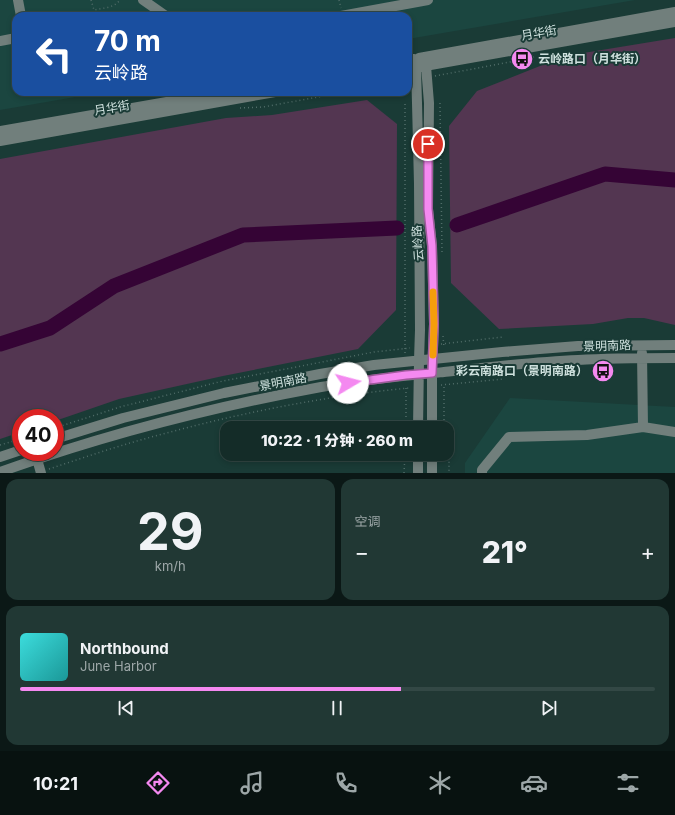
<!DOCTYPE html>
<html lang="zh">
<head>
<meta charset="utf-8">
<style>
  :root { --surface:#142c28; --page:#213834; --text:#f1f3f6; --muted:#9da7a8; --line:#334845; --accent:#f489f0 }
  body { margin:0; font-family:Inter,"Noto Sans SC",sans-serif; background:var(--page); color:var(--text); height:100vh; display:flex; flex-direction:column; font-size:15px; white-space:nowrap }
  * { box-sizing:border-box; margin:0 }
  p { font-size:13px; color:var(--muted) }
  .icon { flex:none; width:22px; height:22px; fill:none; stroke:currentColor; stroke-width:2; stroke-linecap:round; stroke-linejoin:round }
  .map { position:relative; height:473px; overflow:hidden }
  .details { display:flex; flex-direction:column; gap:6px; padding:6px; background:#0b1816; flex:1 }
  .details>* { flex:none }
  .guide { position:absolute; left:12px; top:12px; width:400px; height:84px; border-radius:12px; box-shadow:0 2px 6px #0003,0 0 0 1px var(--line); background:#1a4fa0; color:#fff; overflow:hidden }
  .speed { position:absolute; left:12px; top:409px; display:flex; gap:8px; font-size:20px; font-weight:700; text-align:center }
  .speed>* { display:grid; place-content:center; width:52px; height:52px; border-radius:50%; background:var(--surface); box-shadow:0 2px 6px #0003,0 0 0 1px var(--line); line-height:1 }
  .speed .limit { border:6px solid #d22; background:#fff; color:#111 }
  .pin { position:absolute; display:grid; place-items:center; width:34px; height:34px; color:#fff; margin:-17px; border:2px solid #fff; border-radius:50%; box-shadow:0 1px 4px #0007 }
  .me { position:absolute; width:44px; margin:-22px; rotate:82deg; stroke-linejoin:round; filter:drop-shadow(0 0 3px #0008) }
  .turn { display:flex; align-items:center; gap:14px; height:84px; padding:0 16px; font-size:18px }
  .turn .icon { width:52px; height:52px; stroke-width:2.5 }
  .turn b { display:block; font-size:28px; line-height:34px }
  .big { font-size:30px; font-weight:800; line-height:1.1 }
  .details .widget { flex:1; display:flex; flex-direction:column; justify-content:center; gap:6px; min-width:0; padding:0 14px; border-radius:12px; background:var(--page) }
  .details .dial { align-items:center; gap:0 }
  .dial b { font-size:52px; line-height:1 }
  .song { display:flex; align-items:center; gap:12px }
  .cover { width:48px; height:48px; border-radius:6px; background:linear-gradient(135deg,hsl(180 70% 55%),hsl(180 70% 35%)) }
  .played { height:4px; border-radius:2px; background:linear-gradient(90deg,var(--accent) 60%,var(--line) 60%) }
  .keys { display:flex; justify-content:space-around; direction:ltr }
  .heat { display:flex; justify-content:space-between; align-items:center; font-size:22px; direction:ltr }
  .details .tiles { flex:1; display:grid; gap:6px; grid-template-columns:1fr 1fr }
  .widget:last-child { grid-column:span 2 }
  .trip { position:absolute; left:220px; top:421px; width:234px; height:40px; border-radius:12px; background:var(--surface); box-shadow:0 2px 6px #0003,0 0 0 1px var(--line); font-weight:800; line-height:40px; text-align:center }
  .menu { display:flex; height:64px; justify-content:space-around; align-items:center; background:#081210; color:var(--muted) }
  .menu .icon { width:28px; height:28px }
  .menu .current { color:var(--accent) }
  .menu b { font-size:18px; color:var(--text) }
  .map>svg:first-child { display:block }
  .built { fill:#1b4640 }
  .green { fill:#533651 }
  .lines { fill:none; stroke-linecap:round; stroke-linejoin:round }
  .river { stroke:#350435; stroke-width:15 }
  .path { stroke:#516d69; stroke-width:1.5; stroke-dasharray:1 3; stroke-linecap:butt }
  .minor { stroke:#717f7c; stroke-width:10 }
  .route-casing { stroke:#9f599c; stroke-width:10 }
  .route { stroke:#f489f0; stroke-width:7 }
  .slow { stroke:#f59e0b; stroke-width:7 }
  .labels { text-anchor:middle; stroke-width:4; stroke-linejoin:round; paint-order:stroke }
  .street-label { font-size:12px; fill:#cee0dd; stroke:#1a3b36 }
  .poi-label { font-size:12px; font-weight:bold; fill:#cee0dd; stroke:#1a3b36; text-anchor:start }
</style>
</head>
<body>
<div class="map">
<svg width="675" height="473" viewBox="0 0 675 473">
  <rect width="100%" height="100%" fill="#1a3b36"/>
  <path class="built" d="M 0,0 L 635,0 L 408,39 L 408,16 L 16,16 L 16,92 L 104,92 L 0,110 Z
    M 510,398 L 675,407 L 675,473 L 465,473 L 465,463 Z"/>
  <path class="green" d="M 675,38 L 675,325 L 644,318 L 628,318 L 593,324 L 499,329 L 451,283 L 449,126 L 477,91 L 565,56 Z
    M 367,100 L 397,124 L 396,310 L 358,349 L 223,376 L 119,399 L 55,421 L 55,418 L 21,418 L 21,432 L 0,439 L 0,159 L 226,118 L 272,115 Z"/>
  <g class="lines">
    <path class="river" d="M 457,225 L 605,174 L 675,180
      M 0,344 L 50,328 L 114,286 L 243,235 L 397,228"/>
    <path class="path" d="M 91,0 L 94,10 C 103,8 114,8 120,0
      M 339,0 L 341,8
      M 435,76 L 526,59 L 534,57
      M 440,103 L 442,252
      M 405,104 L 405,354
      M 240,108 L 263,107 L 346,92
      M 443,336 L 444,348
      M 441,344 L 503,337
      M 441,385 L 504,379
      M 406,388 L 406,428
      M 55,428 L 120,407 L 223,381 L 374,352 L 410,348
      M 444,428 L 444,384
      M 0,445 L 21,439
      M 447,450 L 449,456 L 449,473
      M 49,469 C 76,460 103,451 130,443 C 221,417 315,397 409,388
      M 404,473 L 405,454"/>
    <path class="minor" d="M 18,0 L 21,16
      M 143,0 L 166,16
      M 341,16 L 428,0
      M 0,41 L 16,38
      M 425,57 L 426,66 L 429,103 L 428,209 L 432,246 L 434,324 L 432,373 L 432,428
      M 419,58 L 675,12
      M 414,59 L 416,68 L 417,103 L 419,184 L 420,330 L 419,360 L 418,428
      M 408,69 L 675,22
      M 0,131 L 224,92
      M 0,141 L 275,92
      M 642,353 L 643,427
      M 55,439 L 123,418 L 224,393 L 320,374 L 374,365 L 502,352 L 578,346 L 675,345
      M 0,457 L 21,450
      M 37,459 L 41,473
      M 0,472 C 104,435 212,407 321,387 C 361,380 403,376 444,372 C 489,367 533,362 578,360 C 610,358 643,358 675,358
      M 418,473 L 418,454
      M 432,473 L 432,454
      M 482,473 L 482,470 L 509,437 L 587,435 L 643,427 L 675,432"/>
  </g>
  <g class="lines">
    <g class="route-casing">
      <path id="route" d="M 348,383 L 406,375 L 432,373 L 434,324 L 432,246 L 428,209 L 428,144"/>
    </g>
    <use href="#route" class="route"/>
    <path class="slow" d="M 433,355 L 434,324 L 433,292"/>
  </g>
  <defs>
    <g id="bus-disc" transform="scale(1.15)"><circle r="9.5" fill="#f489f0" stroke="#1a3b36"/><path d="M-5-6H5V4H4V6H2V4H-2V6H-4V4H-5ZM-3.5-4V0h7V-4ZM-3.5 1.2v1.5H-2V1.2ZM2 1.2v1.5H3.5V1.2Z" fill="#111"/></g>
  </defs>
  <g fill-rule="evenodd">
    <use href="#bus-disc" x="522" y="59"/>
    <use href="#bus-disc" x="603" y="371"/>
  </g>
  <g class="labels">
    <g class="street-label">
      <text transform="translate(539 33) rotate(-10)" y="4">月华街</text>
      <text transform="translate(112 108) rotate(-10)" y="4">月华街</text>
      <text transform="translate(418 243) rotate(-94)" y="4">云岭路</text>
      <text transform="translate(607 346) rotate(-2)" y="4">景明南路</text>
      <text transform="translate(283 382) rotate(-11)" y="4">景明南路</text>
    </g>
    <g class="poi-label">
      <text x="538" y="63">云岭路口（月华街）</text>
      <text x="588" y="375" text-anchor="end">彩云南路口（景明南路）</text>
    </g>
  </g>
</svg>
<div class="speed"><div class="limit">40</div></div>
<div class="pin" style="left:428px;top:144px;background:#d93025"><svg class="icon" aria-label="arrive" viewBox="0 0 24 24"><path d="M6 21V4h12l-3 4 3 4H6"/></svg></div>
<svg class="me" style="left:348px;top:383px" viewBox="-20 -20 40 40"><circle r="19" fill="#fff"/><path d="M0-13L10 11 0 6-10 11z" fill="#f489f0"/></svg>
<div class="trip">10:22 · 1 分钟 · 260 m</div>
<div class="guide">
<div class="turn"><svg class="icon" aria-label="left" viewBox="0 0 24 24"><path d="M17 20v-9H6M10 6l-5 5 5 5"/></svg><div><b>70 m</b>云岭路</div></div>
</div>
</div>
<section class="details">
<div class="tiles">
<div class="widget dial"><b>29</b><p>km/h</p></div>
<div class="widget"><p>空调</p>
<div class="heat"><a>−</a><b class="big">21°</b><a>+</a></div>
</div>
<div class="widget">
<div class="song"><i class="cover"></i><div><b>Northbound</b><p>June Harbor</p></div></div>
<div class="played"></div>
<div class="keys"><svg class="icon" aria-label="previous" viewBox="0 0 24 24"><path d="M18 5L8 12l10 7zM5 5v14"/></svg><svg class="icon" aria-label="pause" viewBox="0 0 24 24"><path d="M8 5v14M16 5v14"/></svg><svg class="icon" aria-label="next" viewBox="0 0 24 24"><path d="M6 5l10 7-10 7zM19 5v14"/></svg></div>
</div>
</div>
</section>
<nav class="menu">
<b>10:21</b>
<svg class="icon current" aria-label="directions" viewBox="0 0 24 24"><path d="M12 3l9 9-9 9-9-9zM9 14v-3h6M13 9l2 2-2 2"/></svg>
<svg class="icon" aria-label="music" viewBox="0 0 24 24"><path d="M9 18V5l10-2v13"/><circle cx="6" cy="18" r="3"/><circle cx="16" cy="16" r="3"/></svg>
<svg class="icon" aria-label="phone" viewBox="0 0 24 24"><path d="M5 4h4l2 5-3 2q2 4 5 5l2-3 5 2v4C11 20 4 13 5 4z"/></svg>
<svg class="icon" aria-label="climate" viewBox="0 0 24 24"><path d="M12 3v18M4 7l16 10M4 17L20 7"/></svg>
<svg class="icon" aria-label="car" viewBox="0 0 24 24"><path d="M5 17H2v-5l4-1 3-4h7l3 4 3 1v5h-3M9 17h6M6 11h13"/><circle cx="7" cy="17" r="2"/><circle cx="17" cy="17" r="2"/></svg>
<svg class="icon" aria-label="filters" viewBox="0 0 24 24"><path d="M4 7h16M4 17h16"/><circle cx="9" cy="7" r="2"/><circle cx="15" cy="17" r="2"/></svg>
</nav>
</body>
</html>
